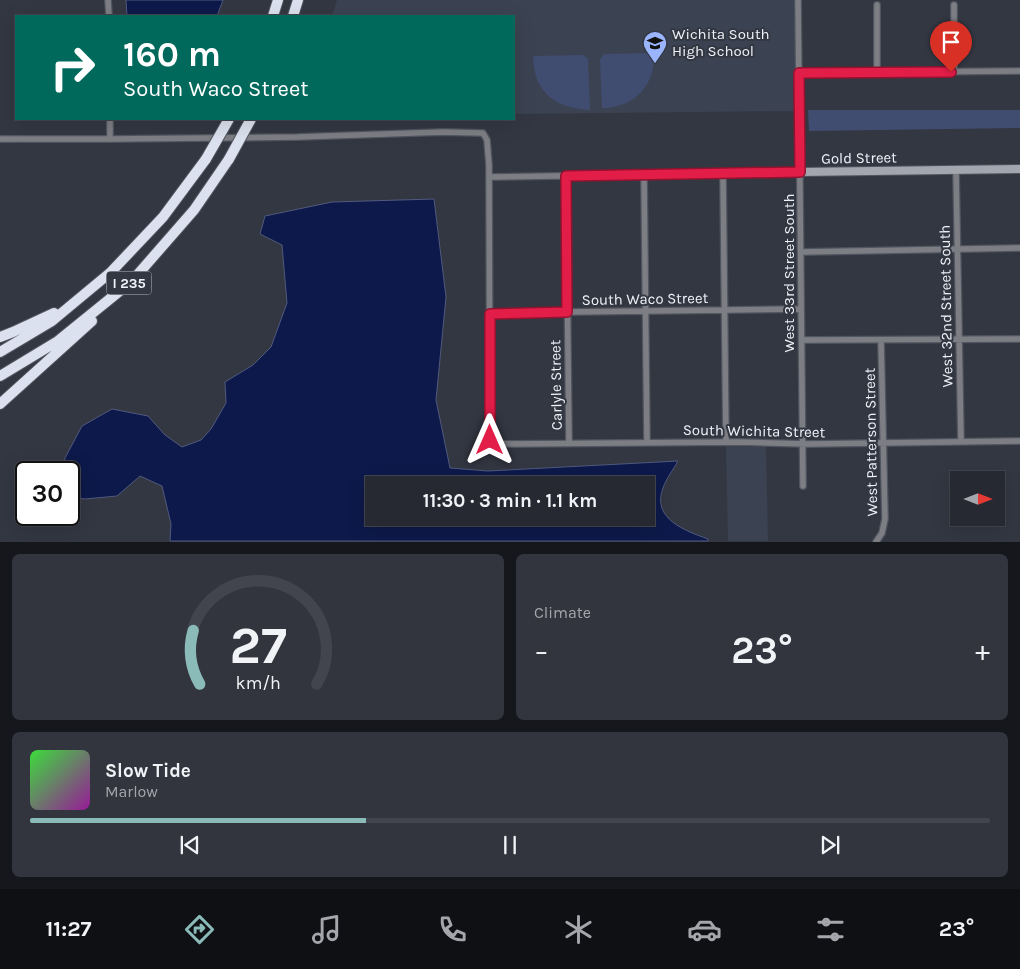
<!DOCTYPE html>
<html lang="en">
<head>
<meta charset="utf-8">
<style>
  :root { --surface:#262932; --page:#32353e; --text:#f1f3f6; --muted:#a4a6ac; --line:#42454d; --accent:#8bbbb9 }
  body { margin:0; font-family:Karla,sans-serif; background:var(--page); color:var(--text); height:100vh; display:flex; flex-direction:column; font-size:19px; white-space:nowrap }
  * { box-sizing:border-box; margin:0 }
  p { font-size:16px; color:var(--muted) }
  .icon { flex:none; width:28px; height:28px; fill:none; stroke:currentColor; stroke-width:2; stroke-linecap:round; stroke-linejoin:round }
  .map { position:relative; height:542px; overflow:hidden }
  .sheet { display:flex; flex-direction:column; gap:12px; padding:12px; background:#15171c; flex:1 }
  .sheet>* { flex:none }
  .top-card { position:absolute; left:15px; top:15px; width:500px; height:105px; border-radius:0px; box-shadow:0 5px 20px #0002,0 0 0 1px var(--line); background:#00695c; color:#fff; overflow:hidden }
  .needle { width:32px; rotate:90deg }
  .fabs { position:absolute; left:950px; top:471px; display:grid; gap:10px }
  .fabs a { display:grid; place-items:center; width:55px; height:55px; border-radius:0px; background:var(--surface); box-shadow:0 5px 20px #0002,0 0 0 1px var(--line); font-size:25px }
  .speed { position:absolute; left:15px; top:461px; display:flex; gap:10px; font-size:25px; font-weight:700; text-align:center }
  .speed>* { display:grid; place-content:center; width:65px; height:65px; border-radius:50%; background:var(--surface); box-shadow:0 5px 20px #0002,0 0 0 1px var(--line); line-height:1 }
  .speed .limit { border:2px solid #111; border-radius:8px; background:#fff; color:#111 }
  .pin { position:absolute; display:grid; place-items:center; width:42px; height:42px; color:#fff; margin:-51px -21px; border-radius:50% 50% 50% 0; rotate:-45deg; box-shadow:0 0 5px #0007 }
  .pin .icon { rotate:45deg }
  .me { position:absolute; width:55px; margin:-28px; rotate:0deg; stroke-linejoin:round; filter:drop-shadow(0 0 4px #0008) }
  .turn { display:flex; align-items:center; gap:18px; height:105px; padding:0 25px; font-size:22px }
  .turn .icon { width:65px; height:65px; stroke-width:2.5 }
  .turn b { display:block; font-size:35px; line-height:42px }
  .big { font-size:38px; font-weight:700; line-height:1.1 }
  .sheet .card { flex:1; display:flex; flex-direction:column; justify-content:center; gap:8px; min-width:0; padding:0 18px; border-radius:8px; background:var(--page) }
  .sheet .dial { align-items:center; gap:0 }
  .dial svg { height:130px; overflow:visible; fill:none; stroke:var(--line); stroke-width:7; stroke-linecap:round; text-anchor:middle }
  .dial text { fill:var(--text); stroke:none }
  .song { display:flex; align-items:center; gap:15px }
  .cover { width:60px; height:60px; border-radius:8px; background:linear-gradient(135deg,hsl(120 70% 55%),hsl(300 70% 35%)) }
  .played { height:5px; border-radius:2px; background:linear-gradient(90deg,var(--accent) 35%,var(--line) 35%) }
  .keys { display:flex; justify-content:space-around; direction:ltr }
  .heat { display:flex; justify-content:space-between; align-items:center; font-size:28px; direction:ltr }
  .sheet .tiles { flex:1; display:grid; gap:12px; grid-template-columns:1fr 1fr }
  .card:last-child { grid-column:span 2 }
  .trip { position:absolute; left:365px; top:476px; width:290px; height:50px; border-radius:0px; background:var(--surface); box-shadow:0 5px 20px #0002,0 0 0 1px var(--line); font-weight:700; line-height:50px; text-align:center }
  .tabs { display:flex; height:80px; justify-content:space-around; align-items:center; background:#0f1014; color:var(--muted) }
  .tabs .icon { width:35px; height:35px }
  .tabs .selected { color:var(--accent) }
  .tabs b { font-size:22px; color:var(--text) }
  .map>svg:first-child { display:block }
  .built { fill:#3b4251 }
  .green { fill:#404d71 }
  .water { fill:#0d194a; stroke:#515a7e; fill-rule:evenodd }
  .lines { fill:none; stroke-linecap:round; stroke-linejoin:round }
  .street-casing { stroke:#51555f; stroke-width:8 }
  .secondary-casing { stroke:#51555f; stroke-width:10 }
  .highway-casing { stroke:#51555f; stroke-width:12 }
  .street { stroke:#7c7e84; stroke-width:5.5 }
  .secondary { stroke:#a3a6af; stroke-width:8 }
  .highway { stroke:#dbe1ee; stroke-width:10 }
  .highway-bridge-casing { stroke:#51555f; stroke-width:12; stroke-linecap:butt }
  .highway-bridge { stroke:#dbe1ee; stroke-width:10 }
  .route-casing { stroke:#92132f; stroke-width:12 }
  .route { stroke:#e11d48; stroke-width:9 }
  .labels { text-anchor:middle; stroke-width:4; stroke-linejoin:round; paint-order:stroke }
  .shield { fill:#333742; stroke:#b7bac2; stroke-width:1 }
  .shield-label { font-size:14px; font-weight:bold; fill:#eff2f9 }
  .poi-label { font-size:15px; fill:#eff2f9; stroke:#333742; text-anchor:start }
  .street-label { font-size:15px; fill:#eff2f9; stroke:#333742 }
</style>
</head>
<body>
<div class="map">
<svg width="1020" height="542" viewBox="0 0 1020 542">
  <rect width="100%" height="100%" fill="#333742"/>
  <path class="built" d="M 337,0 L 795,0 L 796,111 L 514,114 L 514,16 L 332,16 Z
    M 726,446 L 766,447 L 768,541 L 728,541 Z"/>
  <path class="green" d="M 654,53 C 656,85 634,108 602,108 L 600,59 L 604,54 Z
    M 583,55 L 588,59 L 590,110 C 556,108 534,94 533,56 Z
    M 808,110 L 1020,110 L 1020,128 L 809,131 Z"/>
  <path class="water" d="M 126,0 L 223,0 L 217,16 L 127,16 Z
    M 434,199 L 446,297 L 436,400 L 450,468 L 488,471 L 678,461 C 673,470 666,479 663,488 C 651,519 686,531 708,539 L 708,541 L 170,541 L 171,524 L 162,486 L 140,476 L 117,496 L 85,499 L 69,497 L 69,472 L 63,472 L 65,458 L 82,426 L 112,409 L 148,416 L 165,435 L 182,447 L 201,440 L 211,429 L 226,403 L 225,382 L 253,365 L 271,347 L 287,303 L 282,245 L 260,234 L 265,216 L 332,202 ZM 374,485 L 646,485 L 646,518 L 374,518 Z"/>
  <g class="lines">
    <g class="street-casing">
      <path id="street" d="M 108,0 L 109,16
        M 798,0 L 803,486
        M 877,5 L 877,73
        M 954,5 L 954,71
        M 799,73 L 1020,71
        M 110,119 L 110,139
        M 0,139 L 110,139 L 297,137 L 443,132 L 483,133 L 487,140 L 489,165 L 490,440 L 494,444 L 738,442 L 808,444 L 1020,441
        M 956,170 L 961,442
        M 723,174 L 726,442
        M 644,175 L 647,443
        M 489,177 L 800,172
        M 566,177 L 569,443
        M 801,252 L 1020,248
        M 490,313 L 801,309
        M 802,340 L 1020,339
        M 876,542 L 882,533 L 885,519 L 881,340"/>
    </g>
    <g class="secondary-casing">
      <path id="secondary" d="M 800,172 L 1020,169"/>
    </g>
    <g class="highway-casing">
      <path id="highway" d="M 273,16 L 278,0
        M 293,16 L 298,0
        M 0,337 L 13,332 L 54,313
        M 0,352 L 52,321 L 111,272 L 163,217 L 206,159
        M 0,376 L 58,341 L 132,281 L 194,210 L 229,159
        M 0,404 L 92,321"/>
    </g>
    <use href="#street" class="street"/>
    <use href="#secondary" class="secondary"/>
    <use href="#highway" class="highway"/>
    <g class="highway-bridge-casing">
      <path id="highway-bridge" d="M 206,159 L 229,119
        M 229,159 L 251,119"/>
    </g>
    <use href="#highway-bridge" class="highway-bridge"/>
  </g>
  <g class="lines">
    <g class="route-casing">
      <path id="route" d="M 490,440 L 490,314 L 567,312 L 566,176 L 800,172 L 799,73 L 951,72"/>
    </g>
    <use href="#route" class="route"/>
  </g>
  <defs>
    <g id="school-pin" transform="scale(1.25)"><path d="M0 17L-7.5 6A9.5 9.5 0 1 1 7.5 6Z" fill="#9ab5fd" stroke="#333742"/><path d="M0-5L7-2L0 1L-7-2ZM-4 1L0 2.5L4 1V4Q0 6-4 4Z" fill="#111"/></g>
  </defs>
  <g fill-rule="evenodd">
    <use href="#school-pin" x="655" y="43"/>
  </g>
  <g class="labels">
    <rect class="shield" x="106.5" y="271.5" width="45" height="23" rx="4"/>
    <g class="shield-label">
      <text x="129" y="288">I 235</text>
    </g>
    <g class="poi-label">
      <text x="672" y="39">Wichita South<tspan x="672" dy="17">High School</tspan></text>
    </g>
    <g class="street-label">
      <text transform="translate(859 158) rotate(-1)" y="5">Gold Street</text>
      <text transform="translate(789 273) rotate(-90)" y="5">West 33rd Street South</text>
      <text transform="translate(645 299) rotate(-1)" y="5">South Waco Street</text>
      <text transform="translate(946 306) rotate(-91)" y="5">West 32nd Street South</text>
      <text transform="translate(556 385) rotate(-91)" y="5">Carlyle Street</text>
      <text transform="translate(754 431) rotate(1)" y="5">South Wichita Street</text>
      <text transform="translate(871 442) rotate(-91)" y="5">West Patterson Street</text>
    </g>
  </g>
</svg>
<div class="fabs">
<a><svg class="needle" viewBox="-14 -14 28 28"><path d="M0-13l5 13h-10z" fill="#e53935"/><path d="M0 13l5-13h-10z" fill="#a4a6ac"/></svg></a>
</div>
<div class="speed"><div class="limit">30</div></div>
<div class="pin" style="left:951px;top:72px;background:#d93025"><svg class="icon" aria-label="arrive" viewBox="0 0 24 24"><path d="M6 21V4h12l-3 4 3 4H6"/></svg></div>
<svg class="me" style="left:490px;top:440px" viewBox="-20 -20 40 40"><path d="M0-17L14 15 0 8-14 15z" fill="#e11d48" stroke="#fff" stroke-width="4"/></svg>
<div class="trip">11:30 · 3 min · 1.1 km</div>
<div class="top-card">
<div class="turn"><svg class="icon" aria-label="right" viewBox="0 0 24 24"><path d="M7 20v-9h11M14 6l5 5-5 5"/></svg><div><b>160 m</b>South Waco Street</div></div>
</div>
</div>
<section class="sheet">
<div class="tiles">
<div class="card dial"><svg viewBox="0 0 100 80">
<path d="M14 69A42 42 0 1 1 86 69"/>
<path d="M14 69A42 42 0 0 1 10 36" stroke="#8bbbb9"/>
<text x="50" y="56" font-size="32" font-weight="700">27</text>
<text x="50" y="72" font-size="11">km/h</text>
</svg></div>
<div class="card"><p>Climate</p>
<div class="heat"><a>−</a><b class="big">23°</b><a>+</a></div>
</div>
<div class="card">
<div class="song"><i class="cover"></i><div><b>Slow Tide</b><p>Marlow</p></div></div>
<div class="played"></div>
<div class="keys"><svg class="icon" aria-label="previous" viewBox="0 0 24 24"><path d="M18 5L8 12l10 7zM5 5v14"/></svg><svg class="icon" aria-label="pause" viewBox="0 0 24 24"><path d="M8 5v14M16 5v14"/></svg><svg class="icon" aria-label="next" viewBox="0 0 24 24"><path d="M6 5l10 7-10 7zM19 5v14"/></svg></div>
</div>
</div>
</section>
<nav class="tabs">
<b>11:27</b>
<svg class="icon selected" aria-label="directions" viewBox="0 0 24 24"><path d="M12 3l9 9-9 9-9-9zM9 14v-3h6M13 9l2 2-2 2"/></svg>
<svg class="icon" aria-label="music" viewBox="0 0 24 24"><path d="M9 18V5l10-2v13"/><circle cx="6" cy="18" r="3"/><circle cx="16" cy="16" r="3"/></svg>
<svg class="icon" aria-label="phone" viewBox="0 0 24 24"><path d="M5 4h4l2 5-3 2q2 4 5 5l2-3 5 2v4C11 20 4 13 5 4z"/></svg>
<svg class="icon" aria-label="climate" viewBox="0 0 24 24"><path d="M12 3v18M4 7l16 10M4 17L20 7"/></svg>
<svg class="icon" aria-label="car" viewBox="0 0 24 24"><path d="M5 17H2v-5l4-1 3-4h7l3 4 3 1v5h-3M9 17h6M6 11h13"/><circle cx="7" cy="17" r="2"/><circle cx="17" cy="17" r="2"/></svg>
<svg class="icon" aria-label="filters" viewBox="0 0 24 24"><path d="M4 7h16M4 17h16"/><circle cx="9" cy="7" r="2"/><circle cx="15" cy="17" r="2"/></svg>
<b>23°</b>
</nav>
</body>
</html>
